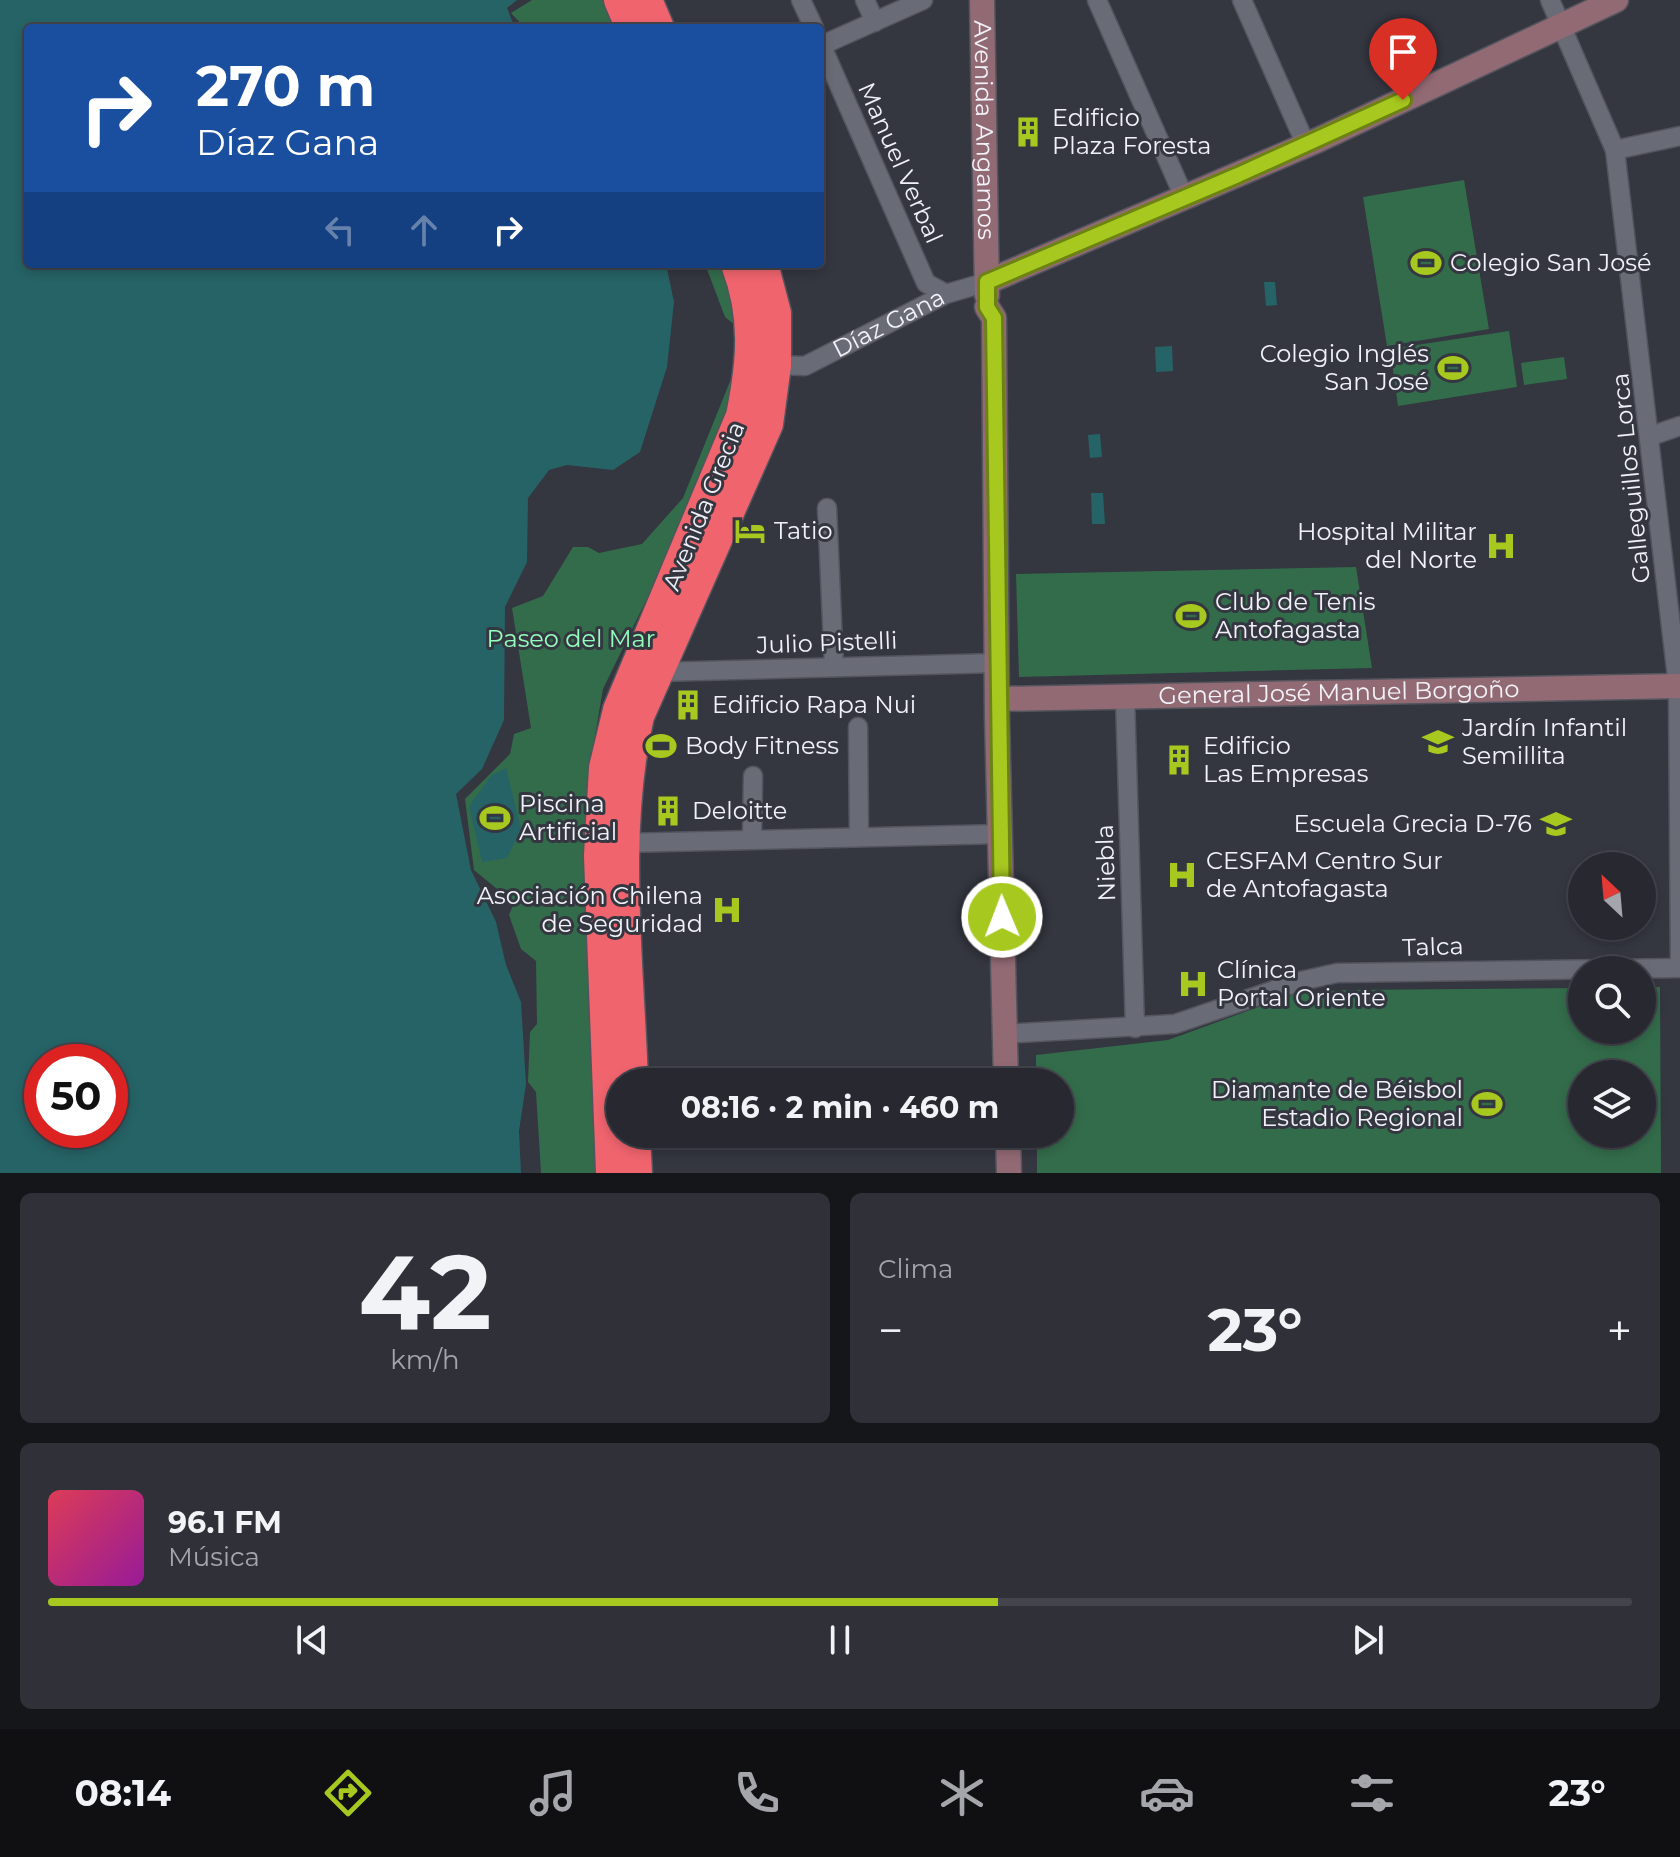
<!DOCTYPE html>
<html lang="es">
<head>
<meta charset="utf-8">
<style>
  :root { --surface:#272830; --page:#2f3038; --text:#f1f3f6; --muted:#a4a6ab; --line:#43444c; --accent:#a7c81f }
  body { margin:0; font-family:Montserrat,sans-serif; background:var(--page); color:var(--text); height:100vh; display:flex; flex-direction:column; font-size:30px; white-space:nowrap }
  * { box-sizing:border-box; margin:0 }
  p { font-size:26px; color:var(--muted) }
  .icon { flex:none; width:44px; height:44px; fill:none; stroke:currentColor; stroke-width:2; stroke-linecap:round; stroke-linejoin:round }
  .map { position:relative; height:1173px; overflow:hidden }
  .panel { display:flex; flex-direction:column; gap:20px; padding:20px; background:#15161a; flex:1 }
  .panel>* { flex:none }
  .hud { position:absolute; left:24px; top:24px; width:800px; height:244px; border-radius:8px; box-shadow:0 4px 12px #0003,0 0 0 2px var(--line); background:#1a4fa0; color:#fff; overflow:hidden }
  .needle { width:52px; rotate:334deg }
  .tools { position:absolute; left:1568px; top:852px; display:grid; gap:16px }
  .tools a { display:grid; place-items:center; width:88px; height:88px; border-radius:50%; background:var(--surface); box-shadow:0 4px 12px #0003,0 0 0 2px var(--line); font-size:40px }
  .speed { position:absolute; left:24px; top:1044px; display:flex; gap:16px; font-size:40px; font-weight:700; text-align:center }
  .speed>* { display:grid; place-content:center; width:104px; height:104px; border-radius:50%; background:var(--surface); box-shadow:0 4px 12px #0003,0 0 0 2px var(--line); line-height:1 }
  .speed .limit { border:12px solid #d22; background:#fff; color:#111 }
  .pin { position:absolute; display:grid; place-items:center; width:68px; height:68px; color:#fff; margin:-82px -34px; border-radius:50% 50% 50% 0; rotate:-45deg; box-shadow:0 0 8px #0007 }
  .pin .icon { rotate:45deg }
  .me { position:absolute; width:88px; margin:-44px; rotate:359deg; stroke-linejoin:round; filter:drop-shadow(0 0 6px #0008) }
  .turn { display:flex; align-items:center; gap:28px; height:168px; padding:0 40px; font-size:36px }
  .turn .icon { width:104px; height:104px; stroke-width:2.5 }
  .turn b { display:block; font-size:56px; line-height:68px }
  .lanes { display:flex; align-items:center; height:76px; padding:0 40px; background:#0003; justify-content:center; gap:40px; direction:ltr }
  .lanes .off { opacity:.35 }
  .big { font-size:60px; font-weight:700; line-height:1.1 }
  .panel .tile { flex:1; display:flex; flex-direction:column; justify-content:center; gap:12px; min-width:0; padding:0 28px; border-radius:12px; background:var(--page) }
  .panel .dial { align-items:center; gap:0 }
  .dial b { font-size:104px; line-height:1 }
  .song { display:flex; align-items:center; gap:24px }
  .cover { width:96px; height:96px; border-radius:12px; background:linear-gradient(135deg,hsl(350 70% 55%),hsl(300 70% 35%)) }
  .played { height:8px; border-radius:4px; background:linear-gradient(90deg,var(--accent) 60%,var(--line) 60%) }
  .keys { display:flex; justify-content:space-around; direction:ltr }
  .heat { display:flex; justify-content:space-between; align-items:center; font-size:44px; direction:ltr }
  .panel .tiles { flex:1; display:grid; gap:20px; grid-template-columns:1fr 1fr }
  .tile:last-child { grid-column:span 2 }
  .trip { position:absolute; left:606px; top:1068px; width:468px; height:80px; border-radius:40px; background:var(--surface); box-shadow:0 4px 12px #0003,0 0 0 2px var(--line); font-weight:700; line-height:80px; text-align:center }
  .dock { display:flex; height:128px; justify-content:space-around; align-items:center; background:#101013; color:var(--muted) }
  .dock .icon { width:56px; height:56px }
  .dock .current { color:var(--accent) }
  .dock b { font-size:36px; color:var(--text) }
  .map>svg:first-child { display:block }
  .green { fill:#336c4b; fill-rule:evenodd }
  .water { fill:#266366; fill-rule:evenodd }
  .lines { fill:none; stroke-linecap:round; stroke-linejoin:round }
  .street-casing { stroke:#53545d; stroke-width:21 }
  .secondary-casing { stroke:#53545d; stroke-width:27 }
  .highway-casing { stroke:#53545d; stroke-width:35 }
  .street { stroke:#696c76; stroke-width:18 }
  .secondary { stroke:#926a74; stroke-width:24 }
  .highway { stroke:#f0646e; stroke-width:32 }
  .route-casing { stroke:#6d8214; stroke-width:20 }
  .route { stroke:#a7c81f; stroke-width:14 }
  .labels { text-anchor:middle; stroke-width:6; stroke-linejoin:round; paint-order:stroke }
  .poi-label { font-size:24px; fill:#f1f2f9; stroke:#343640; text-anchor:start }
  .street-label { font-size:24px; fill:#f1f2f9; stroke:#343640 }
  .park-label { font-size:24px; fill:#93fdbc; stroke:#343640 }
</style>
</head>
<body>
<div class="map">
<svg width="1680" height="1173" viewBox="0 0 1680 1173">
  <rect width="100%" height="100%" fill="#343640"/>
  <path class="green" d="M 532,0 L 610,0 L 623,28 L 525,28 L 511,13 Z
    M 1464,180 L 1489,329 L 1387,346 L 1363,197 Z
    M 705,264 L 731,264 L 741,288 L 736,415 L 603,689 L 591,759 L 601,1173 L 541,1173 L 536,1092 L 528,1082 L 530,1032 L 537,1024 L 536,961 L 521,949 L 509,915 L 514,903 L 474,870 L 465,799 L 510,754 L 514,734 L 531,728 L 512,608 L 543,596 L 573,547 L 588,547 L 599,553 L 642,544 L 683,498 L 737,364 L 735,325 L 725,317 Z
    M 1509,331 L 1517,387 L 1398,406 L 1390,349 Z
    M 1564,357 L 1567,379 L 1524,385 L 1521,363 Z
    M 1356,567 L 1372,668 L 1019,677 L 1016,574 Z
    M 1642,987 L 1660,987 L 1661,1173 L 1037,1173 L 1037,1134 L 1060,1134 L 1060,1082 L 1036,1082 L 1036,1055 L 1168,1040 L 1297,993 L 1347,990 L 1582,988 L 1582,1030 L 1642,1030 ZM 1642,1074 L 1642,1134 L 1582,1134 L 1582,1074 Z"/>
  <path class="water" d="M 0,0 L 517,0 L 507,8 L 515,28 L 28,28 L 28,264 L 666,264 L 674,302 L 667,367 L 640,452 L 613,470 L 567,465 L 549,470 L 528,498 L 527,562 L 505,607 L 504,720 L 482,769 L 456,794 L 471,870 L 496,922 L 506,965 L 521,1002 L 526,1084 L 519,1131 L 521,1173 L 0,1173 ZM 110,1062 L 110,1130 L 42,1130 L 42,1062 Z
    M 1264,282 L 1275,282 L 1277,305 L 1266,306 Z
    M 1172,346 L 1173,371 L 1156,372 L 1155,347 Z
    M 1100,434 L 1102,457 L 1090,458 L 1088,435 Z
    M 1091,493 L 1103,493 L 1105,524 L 1092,524 Z
    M 506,768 L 521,829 L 507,858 L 482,862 L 469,806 L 492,775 Z"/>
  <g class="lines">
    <g class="street-casing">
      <g id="street">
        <path d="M 801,0 L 814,28"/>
        <path d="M 865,0 L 875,22"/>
        <path d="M 1097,0 L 1185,199"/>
        <path d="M 1242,0 L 1306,145"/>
        <path d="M 1550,0 L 1615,150 L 1678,686 L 1680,966"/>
        <path d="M 820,42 L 926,283 L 946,294"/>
        <path d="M 820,46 L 923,0"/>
        <path d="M 1615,150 L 1680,136"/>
        <path id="s1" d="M 775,365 L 805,366 L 946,294 L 987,282"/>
        <path d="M 1651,436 L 1680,426"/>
        <path d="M 827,508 L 834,667"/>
        <path d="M 659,672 L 997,663"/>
        <path d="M 1125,697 L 1135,1028"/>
        <path d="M 858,727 L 859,837"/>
        <path d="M 752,838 L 753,776"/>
        <path d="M 616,840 L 624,843 L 1001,834"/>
        <path d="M 1005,1034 L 1175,1024 L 1301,981 L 1337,973 L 1680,968"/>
      </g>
    </g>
    <g class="secondary-casing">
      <g id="secondary">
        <path id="s2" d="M 982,0 L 987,295"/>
        <path d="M 987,282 L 1318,140 L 1616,0"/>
        <path d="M 987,307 L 994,318 L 997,717 L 1006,1082"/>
        <path id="s3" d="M 997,699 L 1680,686"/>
        <path d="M 1008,1134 L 1009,1173"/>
      </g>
    </g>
    <g class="highway-casing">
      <path id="highway" d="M 620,0 L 632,28
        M 646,0 L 658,28
        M 632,1082 C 628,962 611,834 638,716 L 767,424 L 775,365 L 775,313 L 762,264
        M 634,1134 L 636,1173
        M 612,1173 L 600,856 L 605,768 L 619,710 L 742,416 C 753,362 757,316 737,264"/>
    </g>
    <use href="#street" class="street"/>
    <use href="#secondary" class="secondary"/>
    <use href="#highway" class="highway"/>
  </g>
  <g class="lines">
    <g class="route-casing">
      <path id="route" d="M 1002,917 L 994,318 L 987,307 L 987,282 L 1238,175 L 1403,100"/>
    </g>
    <use href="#route" class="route"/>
  </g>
  <defs>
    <g id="building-bare" transform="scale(2.4)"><path d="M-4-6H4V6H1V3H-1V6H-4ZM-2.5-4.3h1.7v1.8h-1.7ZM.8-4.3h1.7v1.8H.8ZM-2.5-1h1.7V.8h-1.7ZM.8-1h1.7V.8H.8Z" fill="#a7c81f" stroke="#343640" stroke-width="2.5" paint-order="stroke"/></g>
    <g id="stadium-bare" transform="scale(2.4)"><path d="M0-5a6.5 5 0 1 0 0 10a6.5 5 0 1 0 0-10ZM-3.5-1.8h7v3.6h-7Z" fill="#a7c81f" stroke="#343640" stroke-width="2.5" paint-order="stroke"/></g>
    <g id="hotel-bare" transform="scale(2.4)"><path d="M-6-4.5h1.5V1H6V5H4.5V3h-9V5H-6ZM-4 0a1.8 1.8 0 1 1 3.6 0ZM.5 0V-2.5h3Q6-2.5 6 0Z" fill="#a7c81f" stroke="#343640" stroke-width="2.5" paint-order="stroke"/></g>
    <g id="hospital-bare" transform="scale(2.4)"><path d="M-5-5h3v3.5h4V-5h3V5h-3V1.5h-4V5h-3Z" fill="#a7c81f" stroke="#343640" stroke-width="2.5" paint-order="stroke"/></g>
    <g id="school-bare" transform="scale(2.4)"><path d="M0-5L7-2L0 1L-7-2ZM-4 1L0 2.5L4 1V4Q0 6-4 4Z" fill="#a7c81f" stroke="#343640" stroke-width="2.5" paint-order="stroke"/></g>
  </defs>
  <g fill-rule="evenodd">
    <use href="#building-bare" x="1028" y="132"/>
    <use href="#stadium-bare" x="1426" y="263"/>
    <use href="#stadium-bare" x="1453" y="368"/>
    <use href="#hotel-bare" x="750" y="531"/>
    <use href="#hospital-bare" x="1501" y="546"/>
    <use href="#stadium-bare" x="1191" y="616"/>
    <use href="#building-bare" x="688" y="705"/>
    <use href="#school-bare" x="1438" y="742"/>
    <use href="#stadium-bare" x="661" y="746"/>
    <use href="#building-bare" x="1179" y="760"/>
    <use href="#building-bare" x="668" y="811"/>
    <use href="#stadium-bare" x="495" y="818"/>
    <use href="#school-bare" x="1556" y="824"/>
    <use href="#hospital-bare" x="1182" y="875"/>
    <use href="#hospital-bare" x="727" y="910"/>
    <use href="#hospital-bare" x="1193" y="984"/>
    <use href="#stadium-bare" x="1487" y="1104"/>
  </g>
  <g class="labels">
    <g class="poi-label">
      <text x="1052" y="126">Edificio<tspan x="1052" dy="28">Plaza Foresta</tspan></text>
      <text x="1450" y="271">Colegio San José</text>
      <text x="1429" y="362" text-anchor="end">Colegio Inglés<tspan x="1429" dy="28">San José</tspan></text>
      <text x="774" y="539">Tatio</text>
      <text x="1477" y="540" text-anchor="end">Hospital Militar<tspan x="1477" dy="28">del Norte</tspan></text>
      <text x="1215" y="610">Club de Tenis<tspan x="1215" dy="28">Antofagasta</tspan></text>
      <text x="712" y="713">Edificio Rapa Nui</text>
      <text x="1462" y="736">Jardín Infantil<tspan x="1462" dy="28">Semillita</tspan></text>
      <text x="685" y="754">Body Fitness</text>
      <text x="1203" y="754">Edificio<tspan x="1203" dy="28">Las Empresas</tspan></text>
      <text x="519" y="812">Piscina<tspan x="519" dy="28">Artificial</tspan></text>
      <text x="692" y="819">Deloitte</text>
      <text x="1532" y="832" text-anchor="end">Escuela Grecia D-76</text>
      <text x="1206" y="869">CESFAM Centro Sur<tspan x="1206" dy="28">de Antofagasta</tspan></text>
      <text x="703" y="904" text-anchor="end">Asociación Chilena<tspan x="703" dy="28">de Seguridad</tspan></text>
      <text x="1217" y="978">Clínica<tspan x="1217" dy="28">Portal Oriente</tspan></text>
      <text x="1463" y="1098" text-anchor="end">Diamante de Béisbol<tspan x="1463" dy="28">Estadio Regional</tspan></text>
    </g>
    <g class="street-label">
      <text dy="8" stroke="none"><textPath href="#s2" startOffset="130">Avenida Angamos</textPath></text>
      <text transform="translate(900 163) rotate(66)" y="8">Manuel Verbal</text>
      <text dy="8" stroke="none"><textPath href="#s1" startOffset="124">Díaz Gana</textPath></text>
      <text transform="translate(1631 478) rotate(-96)" y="8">Galleguillos Lorca</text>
      <text transform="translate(704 506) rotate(-68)" y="8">Avenida Grecia</text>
      <text transform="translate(827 643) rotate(-2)" y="8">Julio Pistelli</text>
      <text dy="8" stroke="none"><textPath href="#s3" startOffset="342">General José Manuel Borgoño</textPath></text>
      <text transform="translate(1106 863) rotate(-92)" y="8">Niebla</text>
      <text transform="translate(1433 947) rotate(-2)" y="8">Talca</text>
    </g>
    <g class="park-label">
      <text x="571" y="647">Paseo del Mar</text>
    </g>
  </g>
</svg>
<div class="tools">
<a><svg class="needle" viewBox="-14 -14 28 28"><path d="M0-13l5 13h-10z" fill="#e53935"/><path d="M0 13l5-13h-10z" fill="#a4a6ab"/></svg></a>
<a><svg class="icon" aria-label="search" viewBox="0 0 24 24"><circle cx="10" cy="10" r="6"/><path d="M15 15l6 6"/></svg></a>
<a><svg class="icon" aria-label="layers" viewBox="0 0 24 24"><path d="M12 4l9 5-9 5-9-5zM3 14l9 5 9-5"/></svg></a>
</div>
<div class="speed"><div class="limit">50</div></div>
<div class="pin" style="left:1403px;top:100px;background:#d93025"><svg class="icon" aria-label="arrive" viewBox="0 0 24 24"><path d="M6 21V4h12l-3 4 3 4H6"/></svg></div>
<svg class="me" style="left:1002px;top:917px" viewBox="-20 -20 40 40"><circle r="17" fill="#a7c81f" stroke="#fff" stroke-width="3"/><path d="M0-11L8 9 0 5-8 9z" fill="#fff"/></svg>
<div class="trip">08:16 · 2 min · 460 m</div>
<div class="hud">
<div class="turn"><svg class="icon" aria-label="right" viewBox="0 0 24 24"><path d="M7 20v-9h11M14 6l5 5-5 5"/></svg><div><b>270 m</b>Díaz Gana</div></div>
<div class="lanes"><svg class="icon off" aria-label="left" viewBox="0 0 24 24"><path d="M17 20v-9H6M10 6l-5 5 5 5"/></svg><svg class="icon off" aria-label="ahead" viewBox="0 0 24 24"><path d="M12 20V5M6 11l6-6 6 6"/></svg><svg class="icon" aria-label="right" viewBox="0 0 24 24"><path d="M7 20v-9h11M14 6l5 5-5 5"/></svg></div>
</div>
</div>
<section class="panel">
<div class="tiles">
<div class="tile dial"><b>42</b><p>km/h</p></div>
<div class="tile"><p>Clima</p>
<div class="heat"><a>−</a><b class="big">23°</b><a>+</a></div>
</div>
<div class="tile">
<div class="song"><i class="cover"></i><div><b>96.1 FM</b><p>Música</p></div></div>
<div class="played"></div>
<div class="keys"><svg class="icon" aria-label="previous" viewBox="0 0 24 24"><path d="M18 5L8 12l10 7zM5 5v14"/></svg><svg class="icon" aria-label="pause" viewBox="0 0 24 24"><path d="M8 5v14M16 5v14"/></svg><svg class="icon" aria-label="next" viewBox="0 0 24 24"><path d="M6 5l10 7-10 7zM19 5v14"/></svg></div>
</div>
</div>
</section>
<nav class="dock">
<b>08:14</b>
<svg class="icon current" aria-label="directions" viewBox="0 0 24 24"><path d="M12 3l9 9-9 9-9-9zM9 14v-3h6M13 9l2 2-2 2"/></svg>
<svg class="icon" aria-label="music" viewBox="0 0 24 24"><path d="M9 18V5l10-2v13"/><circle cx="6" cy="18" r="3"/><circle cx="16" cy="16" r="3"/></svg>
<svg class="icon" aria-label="phone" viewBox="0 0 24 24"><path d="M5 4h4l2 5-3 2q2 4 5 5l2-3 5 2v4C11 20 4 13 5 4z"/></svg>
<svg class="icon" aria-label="climate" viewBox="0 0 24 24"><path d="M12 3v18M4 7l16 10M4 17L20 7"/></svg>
<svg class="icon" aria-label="car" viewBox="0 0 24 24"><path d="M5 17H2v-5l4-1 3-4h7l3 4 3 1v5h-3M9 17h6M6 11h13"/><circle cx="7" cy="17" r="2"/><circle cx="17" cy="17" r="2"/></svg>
<svg class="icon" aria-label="filters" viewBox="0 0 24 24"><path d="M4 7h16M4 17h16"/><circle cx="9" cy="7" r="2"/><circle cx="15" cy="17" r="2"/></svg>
<b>23°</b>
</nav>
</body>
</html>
